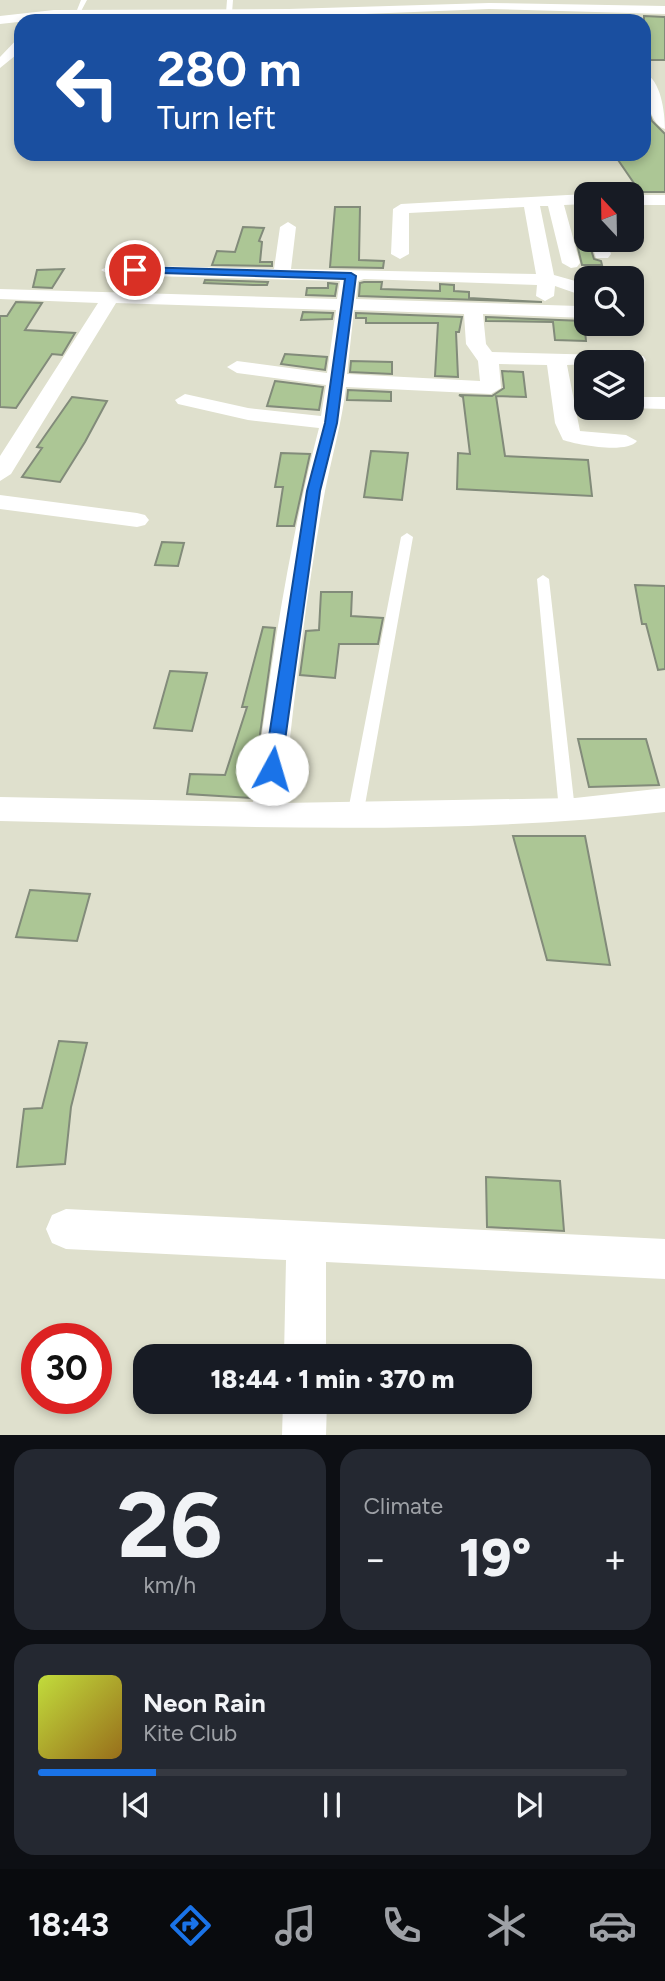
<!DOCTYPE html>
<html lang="en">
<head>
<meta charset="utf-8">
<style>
  :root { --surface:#171b24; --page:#242831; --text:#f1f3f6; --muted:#9ea1a6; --line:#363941; --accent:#1a73e8 }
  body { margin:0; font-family:Figtree,sans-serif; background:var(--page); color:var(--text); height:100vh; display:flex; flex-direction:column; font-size:26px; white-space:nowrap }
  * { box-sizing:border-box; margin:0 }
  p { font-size:23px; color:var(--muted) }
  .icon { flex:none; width:38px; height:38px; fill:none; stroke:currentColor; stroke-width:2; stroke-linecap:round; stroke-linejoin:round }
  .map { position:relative; height:1435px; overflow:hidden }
  .panel { display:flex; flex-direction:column; gap:14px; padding:14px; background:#0d0f14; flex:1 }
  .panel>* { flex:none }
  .banner { position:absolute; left:14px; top:14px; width:637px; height:147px; border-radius:21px; box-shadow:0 4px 10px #0003; background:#1a4fa0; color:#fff; overflow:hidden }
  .needle { width:46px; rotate:338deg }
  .tools { position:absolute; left:574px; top:182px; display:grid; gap:14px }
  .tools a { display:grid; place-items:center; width:70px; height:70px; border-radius:14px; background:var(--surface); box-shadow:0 4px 10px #0003; font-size:35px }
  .speed { position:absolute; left:21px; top:1323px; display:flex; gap:14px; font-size:35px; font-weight:700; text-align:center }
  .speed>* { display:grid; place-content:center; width:91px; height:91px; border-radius:50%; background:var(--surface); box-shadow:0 4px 10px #0003; line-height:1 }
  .speed .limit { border:10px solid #d22; background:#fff; color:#111 }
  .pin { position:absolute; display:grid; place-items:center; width:60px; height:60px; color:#fff; margin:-30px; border:4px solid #fff; border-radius:50%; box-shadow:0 2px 7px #0007 }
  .me { position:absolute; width:77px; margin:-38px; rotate:6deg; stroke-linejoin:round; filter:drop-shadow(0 0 5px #0008) }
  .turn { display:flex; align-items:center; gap:24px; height:147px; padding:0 28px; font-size:32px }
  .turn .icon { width:91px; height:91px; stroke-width:2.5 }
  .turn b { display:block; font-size:49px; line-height:60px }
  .big { font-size:52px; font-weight:800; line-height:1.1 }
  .panel .card { flex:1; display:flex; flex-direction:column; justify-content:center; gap:10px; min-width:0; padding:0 24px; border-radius:21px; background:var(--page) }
  .panel .dial { align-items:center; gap:0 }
  .dial b { font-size:91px; line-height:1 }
  .song { display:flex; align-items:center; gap:21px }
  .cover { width:84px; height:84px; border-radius:10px; background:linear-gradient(135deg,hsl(70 70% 55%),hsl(40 70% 35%)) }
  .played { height:7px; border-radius:4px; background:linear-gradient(90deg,var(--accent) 20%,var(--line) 20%) }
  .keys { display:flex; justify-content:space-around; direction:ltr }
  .heat { display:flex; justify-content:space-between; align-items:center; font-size:38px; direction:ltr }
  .panel .tiles { flex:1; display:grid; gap:14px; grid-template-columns:1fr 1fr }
  .card:last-child { grid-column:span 2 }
  .trip { position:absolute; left:133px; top:1344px; width:399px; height:70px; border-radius:21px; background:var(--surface); box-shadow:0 4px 10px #0003; font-weight:800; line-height:70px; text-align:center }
  .tab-bar { display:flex; height:112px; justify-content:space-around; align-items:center; background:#090b0e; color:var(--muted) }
  .tab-bar .icon { width:49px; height:49px }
  .tab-bar .active { color:var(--accent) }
  .tab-bar b { font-size:32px; color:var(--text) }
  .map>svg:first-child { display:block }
  .building { fill:#acc695; stroke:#828b7a; stroke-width:2 }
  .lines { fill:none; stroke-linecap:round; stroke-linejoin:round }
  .lane { fill:#fff; fill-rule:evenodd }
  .street { fill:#fff; fill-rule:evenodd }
  .route { fill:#1a73e8; stroke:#114b97; stroke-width:2 }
</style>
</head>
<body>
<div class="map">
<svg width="665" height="1435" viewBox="0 0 665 1435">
  <rect width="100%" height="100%" fill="#dfe0cd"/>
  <path class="building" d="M 644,16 L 665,17 L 665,60 L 644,60 Z
    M 644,98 L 652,121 L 665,134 L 665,192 L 640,192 L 614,154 L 644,154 Z
    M 335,207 L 360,207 L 359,260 L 384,261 L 383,268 L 330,267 Z
    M 243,227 L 264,228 L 259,241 L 262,242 L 260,262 L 272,262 L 272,266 L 212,265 L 217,251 L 235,252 Z
    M 576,240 L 588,240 L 594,259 L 601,261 L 602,265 L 582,265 Z
    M 64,269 L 52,288 L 33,287 L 37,270 Z
    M 205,280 L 268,282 L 267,285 L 253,285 L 204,283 Z
    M 364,282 L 382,282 L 381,289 L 440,291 L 440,284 L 454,285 L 454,291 L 469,292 L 469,298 L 542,302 L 359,296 L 360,283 Z
    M 328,283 L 337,284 L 335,296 L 306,295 L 307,288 L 328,288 Z
    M 16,302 L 42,303 L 25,330 L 75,333 L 62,355 L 52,354 L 16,408 L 0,407 L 0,316 L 7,316 Z
    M 303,312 L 333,313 L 332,319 L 301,320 Z
    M 356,313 L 462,317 L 459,332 L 456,332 L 458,377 L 435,376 L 438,323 L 366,323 L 366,318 L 356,318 Z
    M 486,317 L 584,321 L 586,341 L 555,340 L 553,322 L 486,321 Z
    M 285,354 L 327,357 L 325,370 L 281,364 Z
    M 351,361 L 392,362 L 392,374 L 350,372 Z
    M 502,371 L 523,372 L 526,397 L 496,396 L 505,456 L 588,460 L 592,496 L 457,489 L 458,453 L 470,454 L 463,397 L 459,395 L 492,396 L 504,388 Z
    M 275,381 L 323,387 L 319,410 L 267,406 Z
    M 348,390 L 391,392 L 391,401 L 347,400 Z
    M 72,397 L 107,401 L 85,442 L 60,482 L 22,477 L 42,448 L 37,447 Z
    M 371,451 L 408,453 L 402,500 L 364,497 Z
    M 281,453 L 310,454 L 294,526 L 277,526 L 283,487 L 275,487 Z
    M 162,542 L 184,543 L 178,566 L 155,565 Z
    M 635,585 L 665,586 L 665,669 L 658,670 L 646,624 L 642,624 Z
    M 321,592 L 352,592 L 351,616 L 383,618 L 378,644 L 339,644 L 335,678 L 300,675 L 306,631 L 319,630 Z
    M 263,627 L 275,628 L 251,798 L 187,794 L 190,774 L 225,775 L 247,707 L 242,707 Z
    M 170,671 L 207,673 L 192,731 L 154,728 Z
    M 578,739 L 646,739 L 659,785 L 589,787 Z
    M 513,836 L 585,836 L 610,965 L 547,960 Z
    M 30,890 L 90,894 L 77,941 L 16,937 Z
    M 59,1041 L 87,1043 L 71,1107 L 65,1164 L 17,1167 L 24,1109 L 42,1108 Z
    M 486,1177 L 560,1181 L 564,1231 L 487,1227 Z"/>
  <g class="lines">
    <path class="lane" d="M 81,0 L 87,0 L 79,15 L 75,15 Z
      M 227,0 L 233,0 L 232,13 L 229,15 L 226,13 Z
      M 407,533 L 413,537 L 363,816 L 360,820 L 355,822 L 350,820 L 347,816 L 401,537 Z
      M 543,575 L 549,579 L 575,810 L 572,814 L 562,814 L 559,810 L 537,579 Z"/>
    <path class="street" d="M 489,3 L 665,6 L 665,14 L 489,9 L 289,17 L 54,18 L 0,24 L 0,16 L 54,10 L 289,9 Z
      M 21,35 L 21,51 L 0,68 L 0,57 Z
      M 644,73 C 661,79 665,113 665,129 C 648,124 644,88 644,73 Z
      M 586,194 L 586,204 L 564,205 L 580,263 L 577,267 L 571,268 L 562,263 L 548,206 L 540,206 L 554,275 L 586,284 L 586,318 L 483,314 L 486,344 L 492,352 L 643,356 L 646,360 L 643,364 L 632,366 L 632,362 L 567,365 L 580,431 L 626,435 L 637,441 C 627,454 578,445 563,440 L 555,423 L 547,365 L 499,364 L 501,388 L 491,394 L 346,387 C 342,422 332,456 325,491 C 306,594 294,699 283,803 L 575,798 L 665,788 L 665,812 C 444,837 221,826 0,821 L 0,797 L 253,802 C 269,677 287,550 319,428 L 248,420 L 178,404 L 175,400 L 185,394 L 248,408 L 321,416 L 326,385 L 237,373 L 227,367 L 237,361 L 327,373 L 336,310 L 116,303 L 11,474 L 0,481 L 0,456 L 98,303 L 0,299 L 0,289 L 337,299 L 340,281 L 110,275 L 101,270 L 110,265 L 274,269 L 280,227 L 288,222 L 296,227 L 291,269 L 536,274 L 524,207 L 409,213 L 409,254 L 400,259 L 391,254 L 393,209 L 401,204 ZM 364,279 L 537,285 L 536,296 L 545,301 L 554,296 L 555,286 L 575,293 L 578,306 L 356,299 L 358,281 ZM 354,310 L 464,314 L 466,344 L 478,361 L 480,381 L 347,374 Z
      M 632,195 L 665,195 L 665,205 L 632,205 Z
      M 590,240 L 606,240 L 611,254 L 608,258 L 596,258 Z
      M 632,397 L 665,397 L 665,409 L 626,408 L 632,408 Z
      M 0,495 L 137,513 L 145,515 L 149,520 L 145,525 L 137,527 L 0,509 Z
      M 66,1209 L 665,1239 L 665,1279 L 326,1262 L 326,1356 L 284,1356 L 286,1260 L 66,1249 L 52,1243 L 46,1229 L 52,1215 Z
      M 283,1402 L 327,1402 L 326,1435 L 282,1435 Z"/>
  </g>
  <path class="route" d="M 135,267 L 351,273 L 356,276 L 337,423 L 320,491 L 281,769 L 272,776 L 264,769 L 307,491 L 325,423 L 345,279 L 132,272 Z"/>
</svg>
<div class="tools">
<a><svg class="needle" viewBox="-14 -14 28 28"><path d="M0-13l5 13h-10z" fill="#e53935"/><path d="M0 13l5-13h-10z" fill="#9ea1a6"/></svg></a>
<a><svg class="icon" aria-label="search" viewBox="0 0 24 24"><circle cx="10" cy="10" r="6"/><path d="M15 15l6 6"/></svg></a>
<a><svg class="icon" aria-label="layers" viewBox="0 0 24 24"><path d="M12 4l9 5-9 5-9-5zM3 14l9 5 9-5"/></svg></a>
</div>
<div class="speed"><div class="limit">30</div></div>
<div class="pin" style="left:135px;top:270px;background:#d93025"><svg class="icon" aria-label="arrive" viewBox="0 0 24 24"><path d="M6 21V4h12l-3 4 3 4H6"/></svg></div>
<svg class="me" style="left:272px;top:769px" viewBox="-20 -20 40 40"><circle r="19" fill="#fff"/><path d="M0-13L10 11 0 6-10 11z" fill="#1a73e8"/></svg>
<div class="trip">18:44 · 1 min · 370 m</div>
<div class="banner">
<div class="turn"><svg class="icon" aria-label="left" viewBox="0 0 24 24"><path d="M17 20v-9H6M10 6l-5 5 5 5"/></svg><div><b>280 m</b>Turn left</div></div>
</div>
</div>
<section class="panel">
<div class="tiles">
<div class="card dial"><b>26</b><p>km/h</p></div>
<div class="card"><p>Climate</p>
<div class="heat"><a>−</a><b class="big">19°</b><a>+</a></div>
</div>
<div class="card">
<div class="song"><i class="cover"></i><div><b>Neon Rain</b><p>Kite Club</p></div></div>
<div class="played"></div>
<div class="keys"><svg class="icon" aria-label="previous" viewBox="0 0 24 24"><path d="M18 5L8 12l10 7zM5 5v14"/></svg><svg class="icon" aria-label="pause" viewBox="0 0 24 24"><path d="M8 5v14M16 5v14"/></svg><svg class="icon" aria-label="next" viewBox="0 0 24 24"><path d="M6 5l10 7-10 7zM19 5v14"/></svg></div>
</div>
</div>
</section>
<nav class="tab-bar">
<b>18:43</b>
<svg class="icon active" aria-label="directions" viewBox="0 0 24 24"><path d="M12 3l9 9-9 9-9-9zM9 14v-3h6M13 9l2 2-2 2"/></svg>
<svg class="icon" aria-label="music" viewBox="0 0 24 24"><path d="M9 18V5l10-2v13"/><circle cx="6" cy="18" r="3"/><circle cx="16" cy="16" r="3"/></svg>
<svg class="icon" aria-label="phone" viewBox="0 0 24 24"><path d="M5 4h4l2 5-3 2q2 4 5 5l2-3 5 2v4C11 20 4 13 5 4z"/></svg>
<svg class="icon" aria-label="climate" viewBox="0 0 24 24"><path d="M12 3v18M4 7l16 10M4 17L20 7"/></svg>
<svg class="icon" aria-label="car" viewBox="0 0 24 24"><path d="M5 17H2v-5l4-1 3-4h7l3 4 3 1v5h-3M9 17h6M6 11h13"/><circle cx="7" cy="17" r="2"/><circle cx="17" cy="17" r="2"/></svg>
</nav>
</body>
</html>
